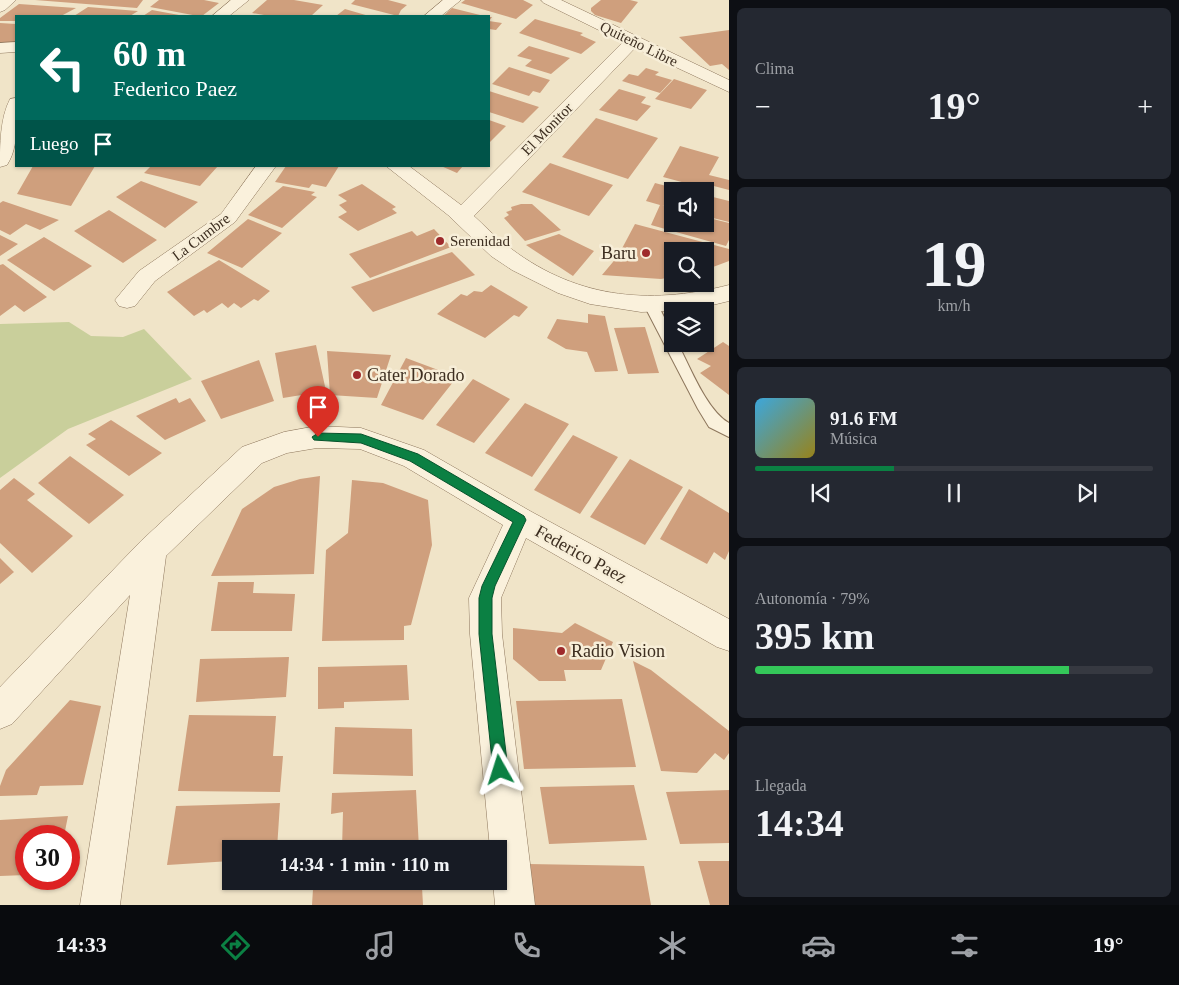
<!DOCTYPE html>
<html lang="es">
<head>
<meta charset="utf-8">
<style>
  :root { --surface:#171b24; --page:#242831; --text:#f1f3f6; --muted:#9ea1a6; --line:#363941; --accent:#0b8043 }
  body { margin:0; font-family:Georgia,serif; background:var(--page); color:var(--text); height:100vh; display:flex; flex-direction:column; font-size:19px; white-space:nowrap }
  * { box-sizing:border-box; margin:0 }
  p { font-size:16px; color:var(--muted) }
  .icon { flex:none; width:28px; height:28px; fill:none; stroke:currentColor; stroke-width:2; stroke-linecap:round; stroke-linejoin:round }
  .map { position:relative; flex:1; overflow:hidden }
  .panel { display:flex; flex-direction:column; gap:8px; padding:8px; background:#0d0f14; width:450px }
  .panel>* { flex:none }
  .banner { position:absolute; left:15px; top:15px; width:475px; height:152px; border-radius:0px; box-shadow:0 1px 4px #0004; background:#00695c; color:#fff; overflow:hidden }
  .buttons { position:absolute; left:664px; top:182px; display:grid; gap:10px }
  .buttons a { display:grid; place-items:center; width:50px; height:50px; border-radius:0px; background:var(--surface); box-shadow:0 1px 4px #0004; font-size:25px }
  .speed { position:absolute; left:15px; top:825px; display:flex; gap:10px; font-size:25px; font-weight:700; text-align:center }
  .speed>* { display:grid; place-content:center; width:65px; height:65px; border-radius:50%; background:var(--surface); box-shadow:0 1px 4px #0004; line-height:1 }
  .speed .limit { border:8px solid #d22; background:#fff; color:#111 }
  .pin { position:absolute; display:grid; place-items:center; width:42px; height:42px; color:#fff; margin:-51px -21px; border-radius:50% 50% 50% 0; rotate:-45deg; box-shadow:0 0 5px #0007 }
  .pin .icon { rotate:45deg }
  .me { position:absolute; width:55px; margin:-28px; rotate:354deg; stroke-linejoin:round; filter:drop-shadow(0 0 4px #0008) }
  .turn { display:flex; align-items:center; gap:18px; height:105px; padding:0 15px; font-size:22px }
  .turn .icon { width:65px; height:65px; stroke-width:2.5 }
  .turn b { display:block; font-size:35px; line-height:42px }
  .then { display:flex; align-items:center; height:48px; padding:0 15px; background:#0003; gap:10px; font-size:19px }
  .big { font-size:38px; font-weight:800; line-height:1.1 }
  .panel .widget { flex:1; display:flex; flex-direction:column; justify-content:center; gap:8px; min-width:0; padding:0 18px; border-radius:8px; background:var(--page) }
  .panel .dial { align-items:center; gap:0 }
  .dial b { font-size:65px; line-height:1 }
  .song { display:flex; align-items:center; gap:15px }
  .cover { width:60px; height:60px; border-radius:8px; background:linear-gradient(135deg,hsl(200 70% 55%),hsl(50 70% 35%)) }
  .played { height:5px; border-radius:2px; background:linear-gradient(90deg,var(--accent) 35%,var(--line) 35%) }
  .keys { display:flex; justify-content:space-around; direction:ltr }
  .heat { display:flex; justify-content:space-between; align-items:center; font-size:28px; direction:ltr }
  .charge { height:8px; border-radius:4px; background:linear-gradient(90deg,#34c759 79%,var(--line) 0) }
  .trip { position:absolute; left:222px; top:840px; width:285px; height:50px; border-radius:0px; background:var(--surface); box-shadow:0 1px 4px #0004; font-weight:800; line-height:50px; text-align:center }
  .menu { display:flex; height:80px; justify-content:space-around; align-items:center; background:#090b0e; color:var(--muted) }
  .menu .icon { width:35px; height:35px }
  .menu .selected { color:var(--accent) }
  .menu b { font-size:22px; color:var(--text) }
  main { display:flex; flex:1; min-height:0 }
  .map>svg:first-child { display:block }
  .green { fill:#c9cf9b }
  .building { fill:#cf9f7d }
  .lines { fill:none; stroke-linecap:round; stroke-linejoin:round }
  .lane-casing { stroke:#8d765c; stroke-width:2 }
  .street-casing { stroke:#8d765c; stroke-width:1 }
  .lane { fill:#faf1dc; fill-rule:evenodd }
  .street { fill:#faf1dc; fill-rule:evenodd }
  .route { fill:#0b8043; stroke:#07532c }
  .poi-dot { fill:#9e2a2b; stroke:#f7eed8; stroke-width:2 }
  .labels { text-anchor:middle; stroke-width:5; stroke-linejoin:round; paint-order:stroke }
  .far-street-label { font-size:15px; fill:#3d2e20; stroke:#f7eed8 }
  .far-poi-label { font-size:15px; fill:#3d2e20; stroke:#f7eed8; text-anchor:start }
  .poi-label { font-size:18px; fill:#3d2e20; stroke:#f7eed8; text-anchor:start }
  .street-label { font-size:18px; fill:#3d2e20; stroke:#f7eed8 }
</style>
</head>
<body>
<main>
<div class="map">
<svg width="729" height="905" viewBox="0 0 729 905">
  <rect width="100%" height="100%" fill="#f0e4c8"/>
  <path class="green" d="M 69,322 L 91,336 L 123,337 L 144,329 L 192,379 L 68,429 L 0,478 L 0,324 Z"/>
  <path class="building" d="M 35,0 L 143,0 L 137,8 Z
    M 159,0 L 204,0 L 219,3 L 202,16 L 198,16 L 150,7 Z
    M 267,0 L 294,0 L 323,5 L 311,16 L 270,16 L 252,13 Z
    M 355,0 L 388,0 L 407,5 L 401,10 L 398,16 L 351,4 Z
    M 465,0 L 523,0 L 533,5 L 516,19 L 461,3 Z
    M 601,0 L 630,0 L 638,2 L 621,23 L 595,15 L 591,11 L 591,8 Z
    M 19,4 L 76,8 L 61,16 L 16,16 L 16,21 L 0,21 L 0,18 Z
    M 88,7 L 138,11 L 130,16 L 74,16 Z
    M 452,8 L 484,16 L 443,16 Z
    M 345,9 L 369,16 L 336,16 Z
    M 152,10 L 179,15 L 179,16 L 143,16 Z
    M 489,17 L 492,17 L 489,21 L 502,23 L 496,30 L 489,29 Z
    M 535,19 L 583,33 L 580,35 L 596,42 L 581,54 L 519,33 Z
    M 0,23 L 16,24 L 16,44 L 0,45 Z
    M 729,30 L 729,70 L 722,64 L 710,66 L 679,37 Z
    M 529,46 L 570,58 L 551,74 L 525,66 L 532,60 L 517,56 Z
    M 509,67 L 550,80 L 540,93 L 533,91 L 529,96 L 492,84 Z
    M 646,68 L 659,72 L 655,75 L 672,80 L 660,93 L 622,81 L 629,74 L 638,76 Z
    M 674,79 L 707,90 L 691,109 L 655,99 Z
    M 619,89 L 646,97 L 641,103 L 651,106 L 637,121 L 599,110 Z
    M 489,91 L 539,107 L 523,123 L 489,112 Z
    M 596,118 L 658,138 L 628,179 L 562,157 Z
    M 489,120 L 506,126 L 489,143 Z
    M 680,146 L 719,157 L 709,175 L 729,180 L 729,190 L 710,185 L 708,189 L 663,177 Z
    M 550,163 L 613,185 L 589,216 L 522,192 Z
    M 33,166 L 95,166 L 71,206 L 17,194 Z
    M 151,166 L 218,166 L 200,186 L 144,173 Z
    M 286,166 L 339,166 L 326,187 L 312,184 L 309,188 L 275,182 Z
    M 441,166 L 463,166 L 457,173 Z
    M 141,181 L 198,202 L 165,228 L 116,197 Z
    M 655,183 L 685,191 L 672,191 L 672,208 L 662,205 L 672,209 L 672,224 L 705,224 L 705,217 L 729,223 L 729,240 L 726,246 L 651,225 L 660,205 L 646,201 Z
    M 362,184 L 396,207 L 392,209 L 397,213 L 358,231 L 338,217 L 347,212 L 339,205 L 347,201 L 338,195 Z
    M 283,186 L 315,192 L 311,195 L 317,197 L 282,228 L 248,215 Z
    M 705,195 L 729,201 L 729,222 L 705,216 Z
    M 3,201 L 59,220 L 40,230 L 26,224 L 10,235 L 0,230 L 0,203 Z
    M 521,204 L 532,204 L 561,230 L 525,241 L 504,218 L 509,215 L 506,212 L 512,210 L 511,207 Z
    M 109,210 L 157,240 L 123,263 L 74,231 Z
    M 248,219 L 282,233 L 242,268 L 207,253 Z
    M 635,224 L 729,249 L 729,261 L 705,270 L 705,251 L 672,251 L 672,277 L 661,279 L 602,275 L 618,256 Z
    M 434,229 L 451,247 L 370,278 L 349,254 L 412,231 L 417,236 Z
    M 559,234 L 594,251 L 573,276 L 526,245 Z
    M 0,235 L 18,244 L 0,256 Z
    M 44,237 L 92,266 L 54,291 L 7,260 Z
    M 452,252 L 475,275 L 373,312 L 351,287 Z
    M 219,260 L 270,291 L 258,301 L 254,299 L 241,308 L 234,303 L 228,308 L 222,303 L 207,313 L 204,310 L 194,316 L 167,292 Z
    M 3,264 L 47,297 L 24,312 L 15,305 L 0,316 L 0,265 Z
    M 491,285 L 528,307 L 519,317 L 514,315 L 485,338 L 437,314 L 461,294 L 467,296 L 474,291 L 482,292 Z
    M 588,314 L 605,316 L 618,371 L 595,372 L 587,352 L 566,349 L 547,338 L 557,319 L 588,323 Z
    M 645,327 L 659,373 L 628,374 L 614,328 Z
    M 723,342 L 729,346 L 729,395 L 700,373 L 711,366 L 697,359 Z
    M 316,345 L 326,391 L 283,398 L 275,353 Z
    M 327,351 L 391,355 L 377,398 L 330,395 Z
    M 406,358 L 457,377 L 423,420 L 381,405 Z
    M 259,360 L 274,401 L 221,419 L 201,381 Z
    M 473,379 L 510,399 L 474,443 L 436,425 Z
    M 176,398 L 179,403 L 190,398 L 206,421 L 165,440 L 136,416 Z
    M 525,403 L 569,424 L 532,477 L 485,453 Z
    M 111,420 L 162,453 L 129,476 L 86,445 L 96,439 L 88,434 Z
    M 573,435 L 618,457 L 580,514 L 534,490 Z
    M 70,456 L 124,495 L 89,524 L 38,483 Z
    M 630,459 L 683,487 L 645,545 L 590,517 Z
    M 320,476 L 314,574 L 211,576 L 242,509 L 274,487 L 300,479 Z
    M 14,478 L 35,494 L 27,500 L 73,536 L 32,573 L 0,543 L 0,490 Z
    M 352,480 L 383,483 L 428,500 L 432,545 L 411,625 L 404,626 L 404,640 L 322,641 L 326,550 L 348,533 Z
    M 689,489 L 729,513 L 729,551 L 725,560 L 714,552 L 707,564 L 660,539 Z
    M 0,558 L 14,572 L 0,584 Z
    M 218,582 L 254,582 L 253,593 L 295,594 L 292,631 L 211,631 Z
    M 575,623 L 613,642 L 601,670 L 564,670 L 566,681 L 539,681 L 513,659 L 513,628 L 562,633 Z
    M 289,657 L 286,697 L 196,702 L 200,659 Z
    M 633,661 L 651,670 L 729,731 L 729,753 L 724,760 L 715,753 L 697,773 L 661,771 Z
    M 407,665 L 409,700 L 344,702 L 344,708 L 318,709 L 318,667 Z
    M 622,699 L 636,767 L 524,769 L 516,701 Z
    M 70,700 L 101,706 L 83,785 L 40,786 L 37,795 L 0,796 L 0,786 L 6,770 Z
    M 189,715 L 276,716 L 273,756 L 283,756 L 280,792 L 178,791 Z
    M 335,727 L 412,729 L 413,776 L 333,774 Z
    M 634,785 L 647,840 L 549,844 L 540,787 Z
    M 416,790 L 419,849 L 342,849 L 343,812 L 331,814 L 332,793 Z
    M 729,790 L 729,843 L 680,844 L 666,792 Z
    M 280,803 L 277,849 L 231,849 L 231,861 L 167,865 L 176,806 Z
    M 68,816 L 64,836 L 26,836 L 26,875 L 0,876 L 0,820 Z
    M 698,861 L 729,861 L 729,905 L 710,905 Z
    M 528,864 L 644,866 L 651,905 L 534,905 Z
    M 422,887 L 423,905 L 312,905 L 313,889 Z"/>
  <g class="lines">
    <g class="lane-casing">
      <path id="lane" d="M 651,300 L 656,302 L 658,305 L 672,333 L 672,344 L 678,344 C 690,367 707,411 729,423 L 729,437 L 709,427 L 698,409 L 644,305 L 646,302 Z"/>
    </g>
    <g class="street-casing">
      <path id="street" d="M 0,0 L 16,0 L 5,10 L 0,12 Z
        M 231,0 L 249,0 L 229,16 L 212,16 Z
        M 443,0 L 461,0 L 441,16 L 424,16 Z
        M 541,0 L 561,0 L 729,80 L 729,92 L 635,48 L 474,216 C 484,225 494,236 505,244 C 573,298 647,306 729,285 L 729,301 L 692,310 L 641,312 L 590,304 L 558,293 L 512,270 L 491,256 L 448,215 L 386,166 L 409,166 L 461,205 L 623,42 L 544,3 Z
        M 16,42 L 16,52 L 0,53 L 0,43 Z
        M 16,98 C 17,118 19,147 7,165 L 0,167 C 0,145 0,118 10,99 Z
        M 256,166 L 276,166 L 235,222 L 155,281 L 135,306 L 127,308 L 119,306 L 115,300 L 139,271 L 221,214 Z
        M 317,426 L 361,428 L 424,450 L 530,511 L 729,619 L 729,651 L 717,647 L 526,538 L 501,598 L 502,634 L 535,905 L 495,905 L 493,881 L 499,881 L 499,849 L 490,849 L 470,634 L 469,598 L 503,525 L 404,466 L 360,449 L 317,448 L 287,453 L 262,463 L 166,556 L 120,905 L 80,905 L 130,595 L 12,724 L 0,729 L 0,687 L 141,541 L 242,447 L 284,432 Z"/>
    </g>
    <use href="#lane" class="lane"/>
    <use href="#street" class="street"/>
  </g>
  <path class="route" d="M 318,433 L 361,434 L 418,454 L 524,516 L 526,520 L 495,586 L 492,598 L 492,634 L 508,770 L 506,775 L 500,777 L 495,775 L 493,770 L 479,634 L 479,598 L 482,586 L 513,522 L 410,461 L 361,443 L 314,440 L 312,437 Z"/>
  <g class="poi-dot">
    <circle cx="440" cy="241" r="5"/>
    <circle cx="646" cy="253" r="5"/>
    <circle cx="357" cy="375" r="5"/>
    <circle cx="561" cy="651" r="5"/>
  </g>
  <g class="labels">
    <g class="far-street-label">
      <text transform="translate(639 44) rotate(26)" y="5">Quiteño Libre</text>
      <text transform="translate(547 129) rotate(-46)" y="5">El Monitor</text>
      <text transform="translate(201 237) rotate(-37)" y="5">La Cumbre</text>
    </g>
    <g class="far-poi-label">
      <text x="450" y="246">Serenidad</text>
    </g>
    <g class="poi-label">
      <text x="636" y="259" text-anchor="end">Baru</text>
      <text x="367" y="381">Cater Dorado</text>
      <text x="571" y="657">Radio Vision</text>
    </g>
    <g class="street-label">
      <text transform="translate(581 554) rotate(29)" y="6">Federico Paez</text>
    </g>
  </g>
</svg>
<div class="buttons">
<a><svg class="icon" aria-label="sound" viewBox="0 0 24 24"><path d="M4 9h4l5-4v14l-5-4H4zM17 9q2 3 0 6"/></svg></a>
<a><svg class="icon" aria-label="search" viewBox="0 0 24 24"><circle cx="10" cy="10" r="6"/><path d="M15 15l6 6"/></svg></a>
<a><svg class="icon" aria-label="layers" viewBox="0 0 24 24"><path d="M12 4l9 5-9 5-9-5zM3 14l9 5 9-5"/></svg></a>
</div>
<div class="speed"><div class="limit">30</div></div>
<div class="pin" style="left:318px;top:437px;background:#d93025"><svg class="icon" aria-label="arrive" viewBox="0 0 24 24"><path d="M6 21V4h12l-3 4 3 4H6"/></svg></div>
<svg class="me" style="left:500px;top:770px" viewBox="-20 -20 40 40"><path d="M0-17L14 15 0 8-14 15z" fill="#0b8043" stroke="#fff" stroke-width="4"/></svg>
<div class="trip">14:34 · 1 min · 110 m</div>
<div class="banner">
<div class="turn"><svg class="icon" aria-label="left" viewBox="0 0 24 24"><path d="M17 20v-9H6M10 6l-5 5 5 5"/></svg><div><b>60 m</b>Federico Paez</div></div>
<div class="then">Luego<svg class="icon" aria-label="arrive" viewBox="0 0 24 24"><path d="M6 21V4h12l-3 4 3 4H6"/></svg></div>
</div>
</div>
<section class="panel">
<div class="widget"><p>Clima</p>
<div class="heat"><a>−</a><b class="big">19°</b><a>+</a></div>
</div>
<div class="widget dial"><b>19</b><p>km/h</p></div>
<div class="widget">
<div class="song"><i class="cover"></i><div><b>91.6 FM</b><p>Música</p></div></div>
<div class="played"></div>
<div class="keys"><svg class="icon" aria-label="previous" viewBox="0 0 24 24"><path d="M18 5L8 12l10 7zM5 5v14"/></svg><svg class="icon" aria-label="pause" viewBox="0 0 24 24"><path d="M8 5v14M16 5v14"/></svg><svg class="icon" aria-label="next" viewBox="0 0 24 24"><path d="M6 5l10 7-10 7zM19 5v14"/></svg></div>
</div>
<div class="widget"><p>Autonomía · 79%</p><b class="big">395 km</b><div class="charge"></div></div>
<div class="widget"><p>Llegada</p><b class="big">14:34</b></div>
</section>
</main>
<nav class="menu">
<b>14:33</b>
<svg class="icon selected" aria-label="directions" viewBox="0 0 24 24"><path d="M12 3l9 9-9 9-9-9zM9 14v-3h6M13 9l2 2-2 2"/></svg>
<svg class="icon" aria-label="music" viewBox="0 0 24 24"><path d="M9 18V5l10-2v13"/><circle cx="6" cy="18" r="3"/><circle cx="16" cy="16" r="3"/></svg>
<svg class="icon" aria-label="phone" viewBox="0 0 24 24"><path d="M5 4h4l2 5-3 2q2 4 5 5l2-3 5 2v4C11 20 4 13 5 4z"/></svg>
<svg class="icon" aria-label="climate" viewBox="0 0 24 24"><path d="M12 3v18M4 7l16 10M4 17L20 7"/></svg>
<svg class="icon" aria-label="car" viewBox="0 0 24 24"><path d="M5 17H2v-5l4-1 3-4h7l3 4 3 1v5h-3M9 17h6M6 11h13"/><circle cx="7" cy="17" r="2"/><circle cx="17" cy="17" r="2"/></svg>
<svg class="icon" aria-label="filters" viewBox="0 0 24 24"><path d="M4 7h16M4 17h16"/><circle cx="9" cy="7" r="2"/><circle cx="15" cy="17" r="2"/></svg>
<b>19°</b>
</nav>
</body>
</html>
